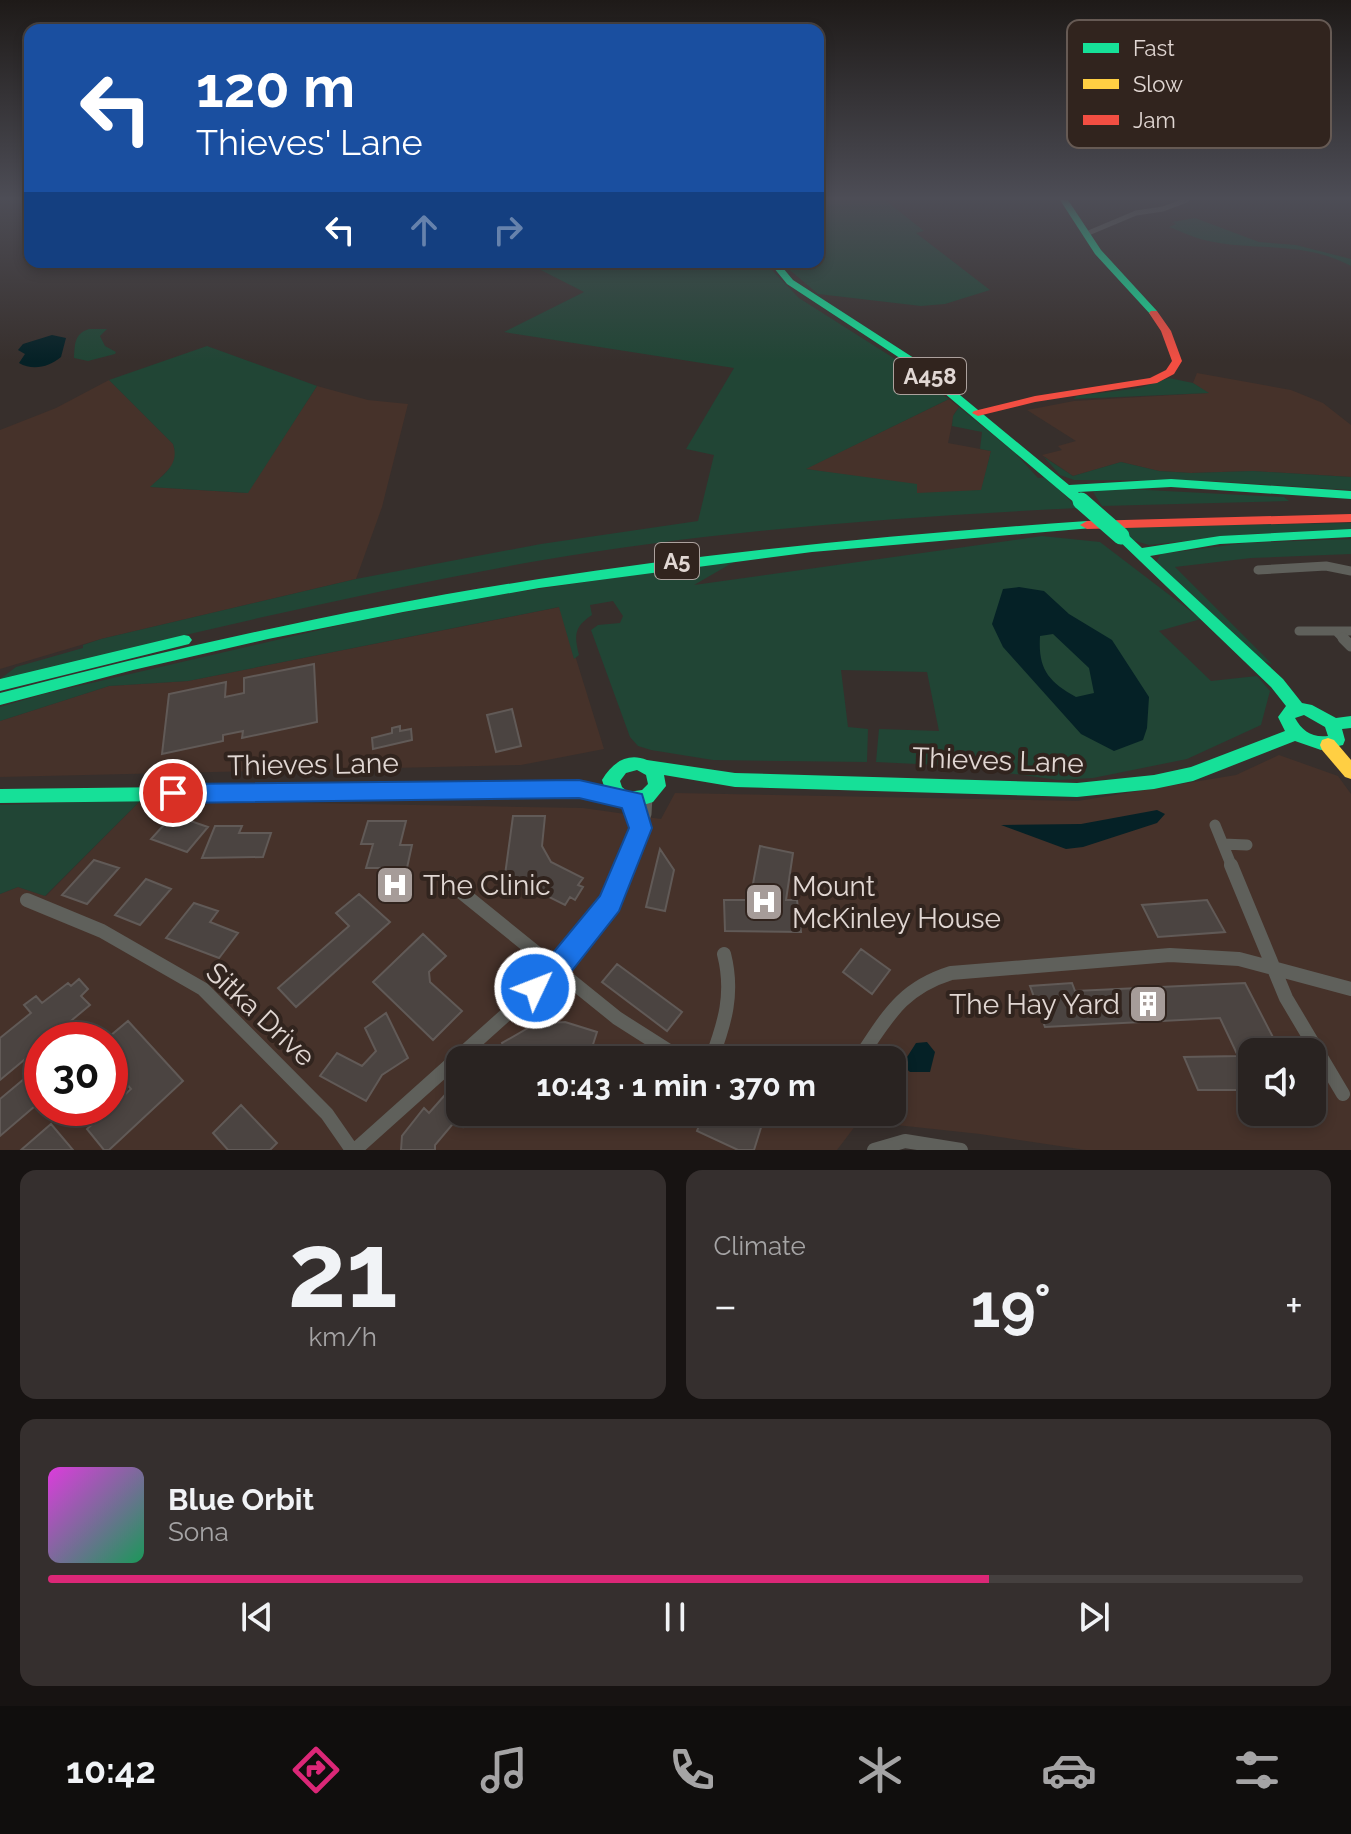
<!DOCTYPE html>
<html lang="en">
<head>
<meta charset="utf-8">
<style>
  :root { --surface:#292321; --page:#352f2e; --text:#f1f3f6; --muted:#a5a4a5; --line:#45403f; --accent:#db2777 }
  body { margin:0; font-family:Raleway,sans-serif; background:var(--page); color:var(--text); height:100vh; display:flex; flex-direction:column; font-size:30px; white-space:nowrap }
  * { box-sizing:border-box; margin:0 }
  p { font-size:26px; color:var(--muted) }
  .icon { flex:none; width:44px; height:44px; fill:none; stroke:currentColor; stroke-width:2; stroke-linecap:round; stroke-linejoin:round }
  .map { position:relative; height:1150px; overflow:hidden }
  .drawer { display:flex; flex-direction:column; gap:20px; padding:20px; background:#171312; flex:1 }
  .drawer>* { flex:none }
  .guide { position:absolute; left:24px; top:24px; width:800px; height:244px; border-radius:16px; box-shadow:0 4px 12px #0003,0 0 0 2px var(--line); background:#1a4fa0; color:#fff; overflow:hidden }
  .tools { position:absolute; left:1238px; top:1038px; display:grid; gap:16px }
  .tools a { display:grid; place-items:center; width:88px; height:88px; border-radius:16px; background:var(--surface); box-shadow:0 4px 12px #0003,0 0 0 2px var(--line); font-size:40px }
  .speed { position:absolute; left:24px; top:1022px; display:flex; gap:16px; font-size:40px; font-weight:700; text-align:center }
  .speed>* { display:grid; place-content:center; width:104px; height:104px; border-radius:50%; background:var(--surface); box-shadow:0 4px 12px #0003,0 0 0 2px var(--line); line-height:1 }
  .speed .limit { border:12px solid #d22; background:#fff; color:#111 }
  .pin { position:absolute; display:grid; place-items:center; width:68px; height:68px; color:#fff; margin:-34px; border:4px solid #fff; border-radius:50%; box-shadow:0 2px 8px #0007 }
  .me { position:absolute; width:88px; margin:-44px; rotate:47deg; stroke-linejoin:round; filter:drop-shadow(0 0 6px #0008) }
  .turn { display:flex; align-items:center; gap:28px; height:168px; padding:0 40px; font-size:36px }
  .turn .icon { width:104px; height:104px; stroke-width:2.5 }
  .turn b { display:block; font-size:56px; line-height:68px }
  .lanes { display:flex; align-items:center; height:76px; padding:0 40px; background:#0003; justify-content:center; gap:40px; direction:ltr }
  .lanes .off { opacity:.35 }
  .big { font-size:60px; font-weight:700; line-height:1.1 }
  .drawer .widget { flex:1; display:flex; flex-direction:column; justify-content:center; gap:12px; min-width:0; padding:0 28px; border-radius:16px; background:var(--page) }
  .drawer .dial { align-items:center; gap:0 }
  .dial b { font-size:104px; line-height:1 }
  .song { display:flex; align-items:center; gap:24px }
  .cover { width:96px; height:96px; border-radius:12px; background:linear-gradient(135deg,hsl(300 70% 55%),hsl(150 70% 35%)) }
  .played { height:8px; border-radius:4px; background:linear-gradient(90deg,var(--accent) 75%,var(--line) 75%) }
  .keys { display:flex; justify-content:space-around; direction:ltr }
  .heat { display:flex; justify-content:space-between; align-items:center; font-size:44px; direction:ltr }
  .drawer .tiles { flex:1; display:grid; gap:20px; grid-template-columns:1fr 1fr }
  .widget:last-child { grid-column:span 2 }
  .trip { position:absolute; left:446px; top:1046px; width:460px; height:80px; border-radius:16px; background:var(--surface); box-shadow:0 4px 12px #0003,0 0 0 2px var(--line); font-weight:700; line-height:80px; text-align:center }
  .dock { display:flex; height:128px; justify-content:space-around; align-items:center; background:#100e0d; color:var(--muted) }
  .dock .icon { width:56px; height:56px }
  .dock .selected { color:var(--accent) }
  .dock b { font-size:36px; color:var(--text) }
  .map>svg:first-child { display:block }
  .built { fill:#46322a; fill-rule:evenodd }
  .green { fill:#214535 }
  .water { fill:#052126; fill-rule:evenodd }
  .building { fill:#4b4441; stroke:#615a57; stroke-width:2 }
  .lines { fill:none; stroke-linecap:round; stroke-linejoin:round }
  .street-far3 { stroke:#5f605b; stroke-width:5 }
  .street-far2 { stroke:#5f605b; stroke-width:9 }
  .street-far1 { stroke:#5f605b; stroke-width:11 }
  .street { stroke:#5f605b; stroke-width:14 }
  .fast { fill:#16e098; fill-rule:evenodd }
  .slow { fill:#ffcf43; fill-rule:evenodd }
  .jam { fill:#f24e42; fill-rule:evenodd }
  .fast-bridge { stroke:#16e098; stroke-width:17 }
  .route { fill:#1a73e8; stroke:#114b97; stroke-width:2 }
  .labels { text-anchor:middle; stroke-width:8; stroke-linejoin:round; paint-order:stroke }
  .shield { fill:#31241e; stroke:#aca19d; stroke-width:2 }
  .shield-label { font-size:22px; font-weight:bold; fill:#e1d7d3 }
  .near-street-label { font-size:28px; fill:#e1d7d3; stroke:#31241e }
  .near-poi-label { font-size:28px; fill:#e1d7d3; stroke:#31241e; text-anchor:start }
  .key { fill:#31241e; stroke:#665a54; stroke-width:2 }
  .key-label { font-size:22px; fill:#e1d7d3 }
</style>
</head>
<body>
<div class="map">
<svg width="1351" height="1150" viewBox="0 0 1351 1150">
  <rect width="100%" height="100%" fill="#372f2c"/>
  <path class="built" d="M 1197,373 L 1291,390 L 1323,403 L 1351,425 L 1351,477 L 1253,471 L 1191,473 L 1159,471 L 1121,462 L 1073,476 L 1042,455 L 1062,450 L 1058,446 L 1076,441 L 1027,410 L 1074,401 L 1207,393 L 1193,383 Z
    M 109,380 L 173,444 L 176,454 L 173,465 L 151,487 L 247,493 L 317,386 L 368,400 L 408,404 L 382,507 L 356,579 L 101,639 L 0,669 L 0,430 L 56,408 Z
    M 949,399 L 959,407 L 954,414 L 948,443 L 991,451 L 982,490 L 927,495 L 916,493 L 917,485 L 805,469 Z
    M 560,607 L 604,749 L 521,765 L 0,777 L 0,721 L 109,686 L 188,681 Z
    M 1279,755 L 1338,776 L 1351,794 L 1351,1150 L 1086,1150 L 980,1134 L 859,1121 L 837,1150 L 0,1150 L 0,894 L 18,887 L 46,896 L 141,800 L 583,808 L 661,819 L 675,793 L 1078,801 L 1236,775 ZM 42,1040 L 110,1040 L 110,1108 L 42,1108 ZM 1252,1052 L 1312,1052 L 1312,1112 L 1252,1112 ZM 460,1060 L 892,1060 L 892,1112 L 460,1112 Z"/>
  <path class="green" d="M 818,200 L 885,200 L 924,231 L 916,233 L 990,290 L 945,304 L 921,306 L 818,294 L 780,262 L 818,262 Z
    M 1195,218 L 1259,242 L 1296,245 L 1351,259 L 1351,266 C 1303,240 1253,252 1204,240 C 1192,237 1180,231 1169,227 L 1176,224 L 1172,222 Z
    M 525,262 L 764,262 L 799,298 L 892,357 L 949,399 L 806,469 L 917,484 L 917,493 L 981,490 L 991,451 L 980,449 L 982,432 L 952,426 L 953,416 L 959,407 L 1015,453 L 1038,478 L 1046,477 L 1078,508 C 900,517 719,530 543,560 C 360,592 180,636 0,679 L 16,667 L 83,648 L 83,645 L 101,639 L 356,579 L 541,544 L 698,521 L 714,455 L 686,449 L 734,368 L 504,332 L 584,292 Z
    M 89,329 L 107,329 L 100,336 L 105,346 L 116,352 L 115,354 L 88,361 L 74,358 C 75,344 74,334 89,329 Z
    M 207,346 L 317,386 L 248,493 L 150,487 C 164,474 180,465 173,444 L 109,380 Z
    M 1169,378 L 1193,383 L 1209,393 L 1073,399 L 1077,396 L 1139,388 Z
    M 1044,457 L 1073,476 L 1121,462 L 1159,471 L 1191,473 L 1253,471 L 1351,477 L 1351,490 L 1208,481 L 1074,480 L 1060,475 Z
    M 1108,488 L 1284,497 L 1289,501 L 1102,506 L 1093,492 Z
    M 1351,523 L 1351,531 L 1248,534 L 1149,545 L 1132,540 L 1118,527 Z
    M 1042,536 L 1100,542 L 1201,619 L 1159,631 L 1211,681 L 1257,676 L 1270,691 L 1261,725 L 1187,759 L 1093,778 L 1058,780 L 958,766 L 876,762 L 879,729 L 939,731 L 927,672 L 841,670 L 848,727 L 868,729 L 867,762 L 713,760 L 651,750 L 638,746 L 630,737 L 591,630 L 598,625 L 620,623 L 623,616 L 613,601 L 590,605 L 592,615 C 574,627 574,635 579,655 L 574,659 L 559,607 L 188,681 L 109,686 L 0,721 L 0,707 L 44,694 L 358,621 L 498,595 L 739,559 L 694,585 Z
    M 1351,539 L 1351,554 L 1251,558 L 1175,567 L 1272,664 L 1263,661 L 1156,562 L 1161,554 L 1245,543 Z
    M 141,800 L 45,896 L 18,887 L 0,894 L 0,805 Z"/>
  <path class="water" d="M 52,335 L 66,338 L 61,357 C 49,367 33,371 19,363 L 25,354 L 18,350 L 23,344 Z
    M 1019,587 L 1044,591 L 1069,614 L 1112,640 L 1149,697 L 1147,728 L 1143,740 L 1114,751 L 1081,734 L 1003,647 L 992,624 L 1003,589 ZM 1053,634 L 1089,668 L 1094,693 L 1076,697 C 1048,681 1038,669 1040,636 Z
    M 1157,810 L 1165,814 L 1157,823 L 1083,847 L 1066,849 L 1001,825 L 1081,824 Z
    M 927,1042 L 935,1052 L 930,1072 L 910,1072 L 902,1065 L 916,1043 Z"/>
  <path class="building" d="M 314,664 L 317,722 L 242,738 L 243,731 L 223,735 L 223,741 L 162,754 L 169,694 L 226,682 L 225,697 L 244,693 L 244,678 Z
    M 512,709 L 521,746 L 496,752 L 487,715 Z
    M 400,726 L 400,731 L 411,729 L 412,740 L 373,749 L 372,738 L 392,733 L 392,728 Z
    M 173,815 L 208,827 L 187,852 L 151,839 Z
    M 513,816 L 545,816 L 542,846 L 551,862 L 583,878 L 578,885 L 583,887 L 575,900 L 570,897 L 565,905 L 505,875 Z
    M 368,821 L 406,821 L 400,845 L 412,845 L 407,868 L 366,868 L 373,844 L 361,844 Z
    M 215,826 L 242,826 L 239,833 L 271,833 L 263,857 L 202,858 Z
    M 760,846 L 793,853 L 786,900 L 797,900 L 801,932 L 725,931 L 724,900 L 750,900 Z
    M 660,849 L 674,870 L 665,911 L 646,907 Z
    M 94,860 L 119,868 L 87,904 L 62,895 Z
    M 146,879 L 171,889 L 140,925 L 115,915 Z
    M 359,894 L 390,922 L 296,1007 L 278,988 L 349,926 L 336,913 Z
    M 1207,900 L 1225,932 L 1158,937 L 1142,905 Z
    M 194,903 L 218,911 L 210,922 L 238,933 L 219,958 L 166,938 Z
    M 423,934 L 446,956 L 429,972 L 430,982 L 462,1011 L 433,1040 L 373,982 Z
    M 861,949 L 890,970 L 872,994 L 843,972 Z
    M 617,964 L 682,1012 L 667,1031 L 602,982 Z
    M 79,979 L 88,989 L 81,996 L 90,1005 L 48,1040 L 42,1040 L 42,1045 L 0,1080 L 0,1038 L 31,1013 L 24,1005 L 36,996 L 42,1003 L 68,983 L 71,986 Z
    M 1072,983 L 1075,991 L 1245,983 L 1278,1047 L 1252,1049 L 1252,1090 L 1198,1090 L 1184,1057 L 1238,1056 L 1220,1018 L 1045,1027 L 1030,986 Z
    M 386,1013 L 408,1058 L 382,1075 L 366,1101 L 320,1076 L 337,1053 L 362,1066 L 376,1051 L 365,1028 Z
    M 128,1021 L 183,1081 L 109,1150 L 104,1150 L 87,1129 L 131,1089 L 110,1065 L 110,1036 Z
    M 565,1022 L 597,1032 L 588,1060 L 556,1050 L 541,1052 L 526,1060 L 509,1060 L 502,1043 L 535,1024 Z
    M 42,1064 L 42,1100 L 0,1136 L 0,1099 Z
    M 460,1078 L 460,1112 L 475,1112 L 463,1127 L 456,1120 L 435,1145 L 435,1150 L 401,1150 L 402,1136 L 424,1108 L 429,1113 Z
    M 241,1105 L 277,1143 L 270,1150 L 228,1150 L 213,1133 Z
    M 704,1112 L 751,1112 L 764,1118 L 754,1150 L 738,1150 L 697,1131 Z
    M 51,1124 L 73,1150 L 21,1150 Z"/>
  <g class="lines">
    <path class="street-far3" d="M 1086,234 L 1136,213 L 1163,209 L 1187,200"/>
    <path class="street-far2" d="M 1258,570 L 1326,566 L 1351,571
      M 1299,631 L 1351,631
      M 1336,631 L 1345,640"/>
    <path class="street-far1" d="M 1343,638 L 1351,646
      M 634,801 L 634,814 L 640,828
      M 1215,825 L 1232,867
      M 1223,844 L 1247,845
      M 627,867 L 646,814 L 647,797"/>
    <path class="street" d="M 1231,865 L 1286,998 L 1343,1094
      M 450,883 L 617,1018 L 683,1060
      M 27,900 L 102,931 L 203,989 L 327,1114 L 352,1150
      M 711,1060 C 725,1023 734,993 724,954
      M 858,1060 C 887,1018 900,989 951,973 L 1170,955 L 1239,959 L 1351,989
      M 355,1150 L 558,968 L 596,924 L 628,865
      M 874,1150 L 905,1141 L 961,1150"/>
    <path class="fast" d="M 1060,200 L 1068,200 L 1101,250 L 1157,311 L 1157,315 L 1151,315 L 1095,254 Z
      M 769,262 L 778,262 L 793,280 L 920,362 L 1069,485 L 1171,479 L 1351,491 L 1351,499 L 1171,487 L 1078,492 L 1087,501 L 1081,505 L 1076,504 L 912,366 L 787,284 Z
      M 1087,521 L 1094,525 L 1092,528 L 812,552 L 539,588 L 403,612 L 268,639 L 133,670 L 0,705 L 0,693 C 178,647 357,607 539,579 C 721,551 904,534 1087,521 Z
      M 1351,529 L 1351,537 L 1220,544 L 1150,556 L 1283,679 L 1302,703 L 1312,705 L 1336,718 L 1351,716 L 1351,728 L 1342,729 L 1345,740 L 1343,745 L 1321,750 L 1295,741 L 1193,781 L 1154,789 L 1077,797 L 735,787 L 664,775 L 666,786 L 653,802 C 627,811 606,801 579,796 L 0,803 L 0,789 L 579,782 L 604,786 L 602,780 C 612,763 627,752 647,760 L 735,773 L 1077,783 L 1154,775 L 1191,767 L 1285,731 L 1278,717 L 1286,706 L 1271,687 L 1114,536 L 1116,533 L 1126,533 L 1142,548 L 1220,536 ZM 1304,715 L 1325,727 L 1328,736 C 1312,738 1302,731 1295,718 ZM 637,770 L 646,775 L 648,784 L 642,790 L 628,792 L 622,787 L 620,781 L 626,773 Z
      M 184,635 L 189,636 L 192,640 L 189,644 L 0,691 L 0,679 Z"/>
    <path class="slow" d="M 1328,738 L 1334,740 L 1351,760 L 1351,779 L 1345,777 L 1322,750 L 1320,745 L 1322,740 Z"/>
    <path class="jam" d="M 1151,311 L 1157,311 L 1171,331 L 1182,361 L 1174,374 L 1157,383 L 1035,402 L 978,416 L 972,413 L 974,411 L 1035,396 L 1150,378 L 1166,370 L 1172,361 L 1161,331 L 1149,313 Z
      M 1351,514 L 1351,522 L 1087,529 L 1080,525 L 1087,521 Z"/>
    <path class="fast-bridge" d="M 1081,501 L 1121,536"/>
  </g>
  <linearGradient id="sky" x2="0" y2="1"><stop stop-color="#1e1a18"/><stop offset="0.55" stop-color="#4d4d56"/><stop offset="1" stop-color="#4d4d56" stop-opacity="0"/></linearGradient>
  <rect width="1351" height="361" fill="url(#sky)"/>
  <path class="route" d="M 579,780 L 642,794 L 652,828 L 619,911 L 567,977 L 545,997 L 535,1001 L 525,997 L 521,988 L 525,978 L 548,959 L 600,896 L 629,828 L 622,808 L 579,798 L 173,803 L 165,800 L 162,793 L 165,787 L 173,784 Z"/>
  <defs>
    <g id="hospital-square" transform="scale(2)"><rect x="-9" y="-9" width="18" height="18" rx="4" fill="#a69c99" stroke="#31241e"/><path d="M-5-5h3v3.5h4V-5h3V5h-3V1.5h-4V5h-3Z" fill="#fff"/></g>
    <g id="building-square" transform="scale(2)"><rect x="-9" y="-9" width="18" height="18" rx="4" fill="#a69c99" stroke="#31241e"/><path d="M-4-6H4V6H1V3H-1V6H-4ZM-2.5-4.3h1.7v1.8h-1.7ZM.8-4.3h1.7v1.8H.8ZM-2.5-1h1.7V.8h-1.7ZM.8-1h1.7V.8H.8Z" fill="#fff"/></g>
  </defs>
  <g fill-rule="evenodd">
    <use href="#hospital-square" x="395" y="885"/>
    <use href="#hospital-square" x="764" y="902"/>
    <use href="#building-square" x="1148" y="1004"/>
  </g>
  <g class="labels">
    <g class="shield">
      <rect x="894" y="358" width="72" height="36" rx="6"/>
      <rect x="655" y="543" width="44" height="36" rx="6"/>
    </g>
    <g class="shield-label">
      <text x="930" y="384">A458</text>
      <text x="677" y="569">A5</text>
    </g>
    <g class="near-street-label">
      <text transform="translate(998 760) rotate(2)" y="10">Thieves Lane</text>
      <text transform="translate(313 764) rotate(-1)" y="10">Thieves Lane</text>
      <text transform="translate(261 1014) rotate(43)" y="10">Sitka Drive</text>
    </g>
    <g class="near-poi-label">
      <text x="423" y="895">The Clinic</text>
      <text x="792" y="896">Mount<tspan x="792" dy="32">McKinley House</tspan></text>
      <text x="1120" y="1014" text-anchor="end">The Hay Yard</text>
    </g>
  </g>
  <rect x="1067" y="20" width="264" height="128" rx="12" class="key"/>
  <rect x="1083" y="43" width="36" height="10" fill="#16e098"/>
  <rect x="1083" y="79" width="36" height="10" fill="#ffcf43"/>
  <rect x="1083" y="115" width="36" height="10" fill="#f24e42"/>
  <g class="key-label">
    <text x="1133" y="56">Fast</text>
    <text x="1133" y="92">Slow</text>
    <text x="1133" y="128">Jam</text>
  </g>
</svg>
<div class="tools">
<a><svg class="icon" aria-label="sound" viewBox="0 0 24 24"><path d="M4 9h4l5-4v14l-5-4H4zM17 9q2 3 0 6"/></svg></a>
</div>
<div class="speed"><div class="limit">30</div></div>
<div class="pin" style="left:173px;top:793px;background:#d93025"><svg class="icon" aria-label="arrive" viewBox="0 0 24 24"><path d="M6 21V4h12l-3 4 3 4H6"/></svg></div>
<svg class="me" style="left:535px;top:988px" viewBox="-20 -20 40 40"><circle r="17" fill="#1a73e8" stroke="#fff" stroke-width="3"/><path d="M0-11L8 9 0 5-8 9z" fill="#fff"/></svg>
<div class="trip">10:43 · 1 min · 370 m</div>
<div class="guide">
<div class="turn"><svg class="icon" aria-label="left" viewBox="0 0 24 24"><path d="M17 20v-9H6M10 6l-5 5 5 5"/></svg><div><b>120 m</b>Thieves' Lane</div></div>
<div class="lanes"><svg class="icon" aria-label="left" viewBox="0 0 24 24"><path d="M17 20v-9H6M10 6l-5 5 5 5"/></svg><svg class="icon off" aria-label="ahead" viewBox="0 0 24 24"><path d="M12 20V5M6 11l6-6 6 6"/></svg><svg class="icon off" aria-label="right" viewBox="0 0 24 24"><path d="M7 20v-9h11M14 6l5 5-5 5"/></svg></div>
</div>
</div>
<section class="drawer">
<div class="tiles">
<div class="widget dial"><b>21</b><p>km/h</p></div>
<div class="widget"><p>Climate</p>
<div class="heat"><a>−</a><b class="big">19°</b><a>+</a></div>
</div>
<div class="widget">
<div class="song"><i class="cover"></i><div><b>Blue Orbit</b><p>Sona</p></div></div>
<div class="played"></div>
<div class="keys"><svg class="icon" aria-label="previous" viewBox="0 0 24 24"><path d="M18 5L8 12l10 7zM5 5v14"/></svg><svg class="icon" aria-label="pause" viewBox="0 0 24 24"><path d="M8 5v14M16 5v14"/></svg><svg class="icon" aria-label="next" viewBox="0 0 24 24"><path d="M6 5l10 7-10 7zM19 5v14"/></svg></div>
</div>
</div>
</section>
<nav class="dock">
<b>10:42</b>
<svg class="icon selected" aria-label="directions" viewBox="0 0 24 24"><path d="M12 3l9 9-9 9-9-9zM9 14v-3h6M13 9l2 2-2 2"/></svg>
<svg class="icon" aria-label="music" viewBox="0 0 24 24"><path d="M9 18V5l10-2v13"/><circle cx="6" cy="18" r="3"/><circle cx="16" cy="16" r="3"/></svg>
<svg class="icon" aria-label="phone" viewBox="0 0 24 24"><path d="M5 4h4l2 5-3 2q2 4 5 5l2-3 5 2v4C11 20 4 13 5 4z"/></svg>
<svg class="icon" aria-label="climate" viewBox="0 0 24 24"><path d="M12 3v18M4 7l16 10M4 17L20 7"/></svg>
<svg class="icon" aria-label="car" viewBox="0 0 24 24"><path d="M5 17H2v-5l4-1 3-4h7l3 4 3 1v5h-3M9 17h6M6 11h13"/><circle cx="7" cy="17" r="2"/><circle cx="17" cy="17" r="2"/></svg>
<svg class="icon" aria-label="filters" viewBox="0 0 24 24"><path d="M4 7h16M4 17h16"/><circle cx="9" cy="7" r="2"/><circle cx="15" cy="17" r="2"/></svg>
</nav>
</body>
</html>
